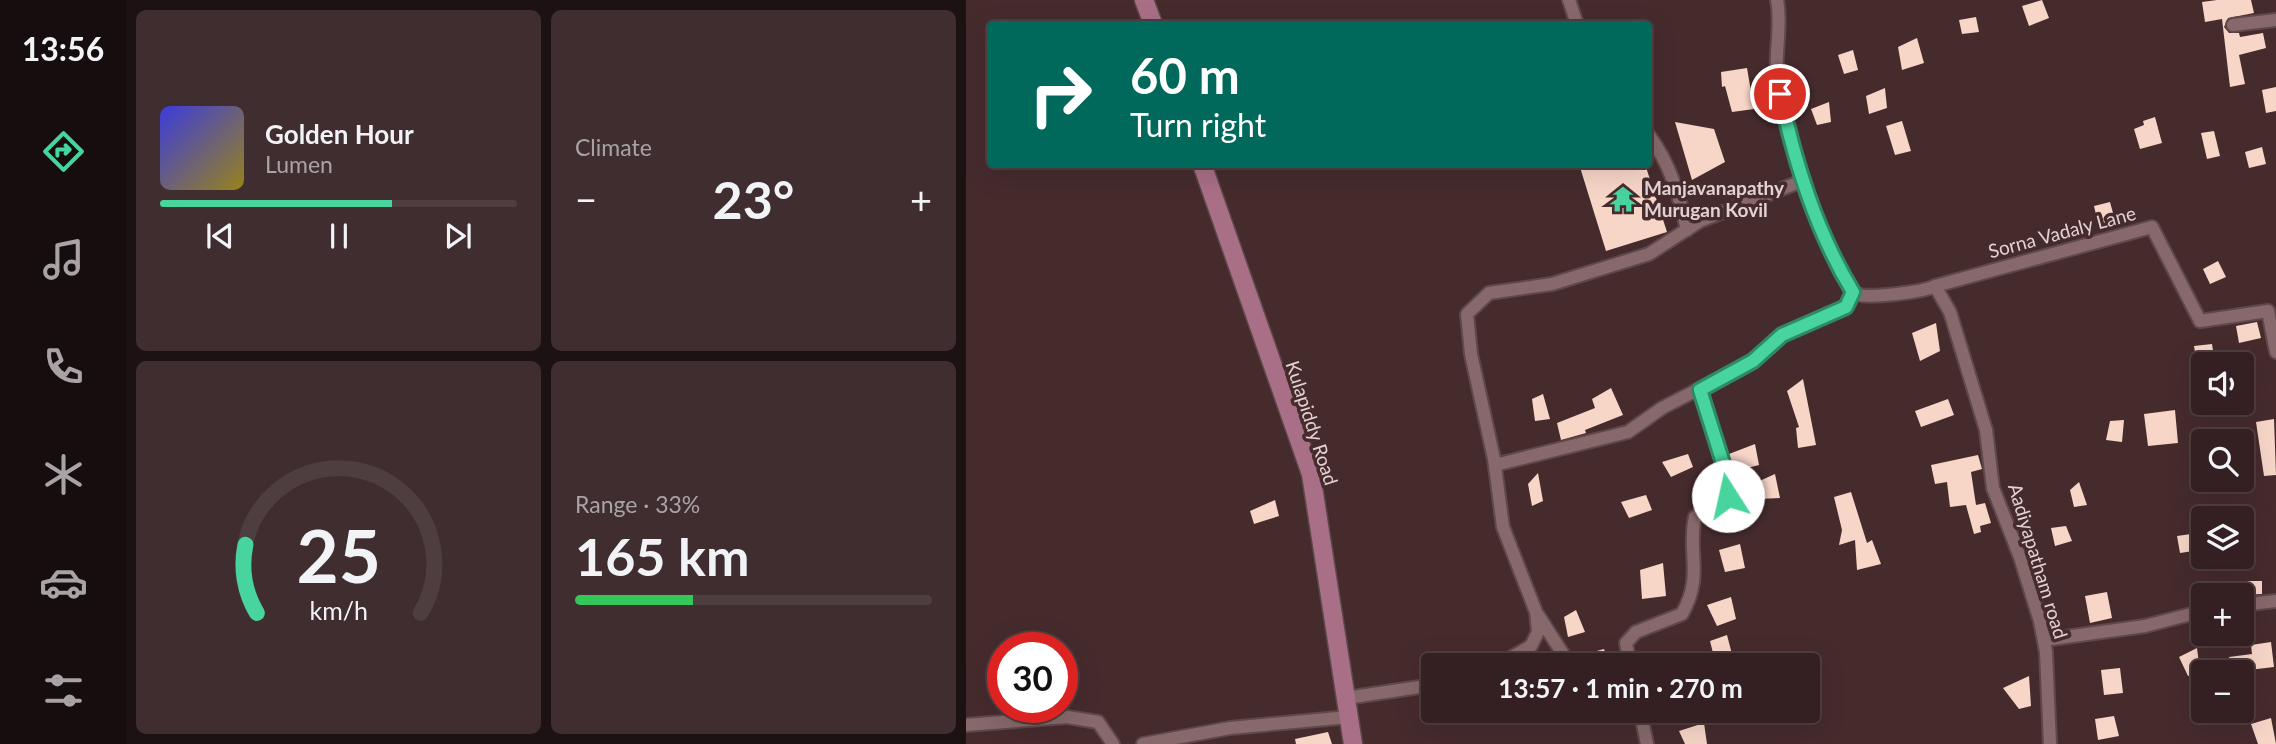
<!DOCTYPE html>
<html lang="en">
<head>
<meta charset="utf-8">
<style>
  :root { --surface:#342022; --page:#3f2d2f; --text:#f1f3f6; --muted:#a9a3a5; --line:#4e3e40; --accent:#47d49d }
  body { margin:0; font-family:Lato,sans-serif; background:var(--page); color:var(--text); height:100vh; display:flex; flex-direction:column; font-size:26px; white-space:nowrap }
  * { box-sizing:border-box; margin:0 }
  p { font-size:23px; color:var(--muted) }
  .icon { flex:none; width:38px; height:38px; fill:none; stroke:currentColor; stroke-width:2; stroke-linecap:round; stroke-linejoin:round }
  .map { position:relative; flex:1; overflow:hidden }
  .panel { display:flex; flex-direction:column; gap:10px; padding:10px; background:#1d1213; width:840px }
  .panel>* { flex:none }
  .banner { position:absolute; left:21px; top:21px; width:665px; height:147px; border-radius:7px; box-shadow:0 7px 28px #0002,0 0 0 2px var(--line); background:#00695c; color:#fff; overflow:hidden }
  .tools { position:absolute; left:1225px; top:352px; display:grid; gap:14px }
  .tools a { display:grid; place-items:center; width:63px; height:63px; border-radius:7px; background:var(--surface); box-shadow:0 7px 28px #0002,0 0 0 2px var(--line); font-size:35px }
  .speed { position:absolute; left:21px; top:632px; display:flex; gap:14px; font-size:35px; font-weight:700; text-align:center }
  .speed>* { display:grid; place-content:center; width:91px; height:91px; border-radius:50%; background:var(--surface); box-shadow:0 7px 28px #0002,0 0 0 2px var(--line); line-height:1 }
  .speed .limit { border:10px solid #d22; background:#fff; color:#111 }
  .pin { position:absolute; display:grid; place-items:center; width:60px; height:60px; color:#fff; margin:-30px; border:4px solid #fff; border-radius:50%; box-shadow:0 2px 7px #0007 }
  .me { position:absolute; width:77px; margin:-38px; rotate:350deg; stroke-linejoin:round; filter:drop-shadow(0 0 5px #0008) }
  .turn { display:flex; align-items:center; gap:24px; height:147px; padding:0 28px; font-size:32px }
  .turn .icon { width:91px; height:91px; stroke-width:2.5 }
  .turn b { display:block; font-size:49px; line-height:60px }
  .big { font-size:52px; font-weight:700; line-height:1.1 }
  .panel .widget { flex:1; display:flex; flex-direction:column; justify-content:center; gap:10px; min-width:0; padding:0 24px; border-radius:10px; background:var(--page) }
  .panel .dial { align-items:center; gap:0 }
  .dial svg { height:182px; overflow:visible; fill:none; stroke:var(--line); stroke-width:7; stroke-linecap:round; text-anchor:middle }
  .dial text { fill:var(--text); stroke:none }
  .song { display:flex; align-items:center; gap:21px }
  .cover { width:84px; height:84px; border-radius:10px; background:linear-gradient(135deg,hsl(240 70% 55%),hsl(50 70% 35%)) }
  .played { height:7px; border-radius:4px; background:linear-gradient(90deg,var(--accent) 65%,var(--line) 65%) }
  .keys { display:flex; justify-content:space-around; direction:ltr }
  .heat { display:flex; justify-content:space-between; align-items:center; font-size:38px; direction:ltr }
  .charge { height:10px; border-radius:5px; background:linear-gradient(90deg,#34c759 33%,var(--line) 0) }
  .panel .tiles { flex:1; display:grid; gap:10px; grid-template-columns:repeat(2,1fr) }
  .trip { position:absolute; left:455px; top:653px; width:399px; height:70px; border-radius:7px; background:var(--surface); box-shadow:0 7px 28px #0002,0 0 0 2px var(--line); font-weight:700; line-height:70px; text-align:center }
  main { display:flex; flex:1; min-height:0 }
  .menu { display:flex; flex-direction:column; width:126px; justify-content:space-around; align-items:center; background:#150d0e; color:var(--muted) }
  .menu .icon { width:49px; height:49px }
  .menu .active { color:var(--accent) }
  .menu b { font-size:32px; color:var(--text) }
  .map>svg:first-child { display:block }
  .building { fill:#f7d6c8 }
  .lines { fill:none; stroke-linecap:round; stroke-linejoin:round }
  .street-casing { stroke:#5f484a; stroke-width:16 }
  .secondary-casing { stroke:#5f484a; stroke-width:21 }
  .street { stroke:#88696b; stroke-width:12 }
  .secondary { stroke:#a96f87; stroke-width:18 }
  .route-casing { stroke:#2e8a66; stroke-width:18 }
  .route { stroke:#47d49d; stroke-width:12 }
  .labels { text-anchor:middle; stroke-width:7; stroke-linejoin:round; paint-order:stroke }
  .poi-label { font-size:19px; font-weight:bold; fill:#e4d2d3; stroke:#462b2d; text-anchor:start }
  .street-label { font-size:19px; fill:#e4d2d3; stroke:#462b2d }
</style>
</head>
<body>
<main>
<nav class="menu">
<b>13:56</b>
<svg class="icon active" aria-label="directions" viewBox="0 0 24 24"><path d="M12 3l9 9-9 9-9-9zM9 14v-3h6M13 9l2 2-2 2"/></svg>
<svg class="icon" aria-label="music" viewBox="0 0 24 24"><path d="M9 18V5l10-2v13"/><circle cx="6" cy="18" r="3"/><circle cx="16" cy="16" r="3"/></svg>
<svg class="icon" aria-label="phone" viewBox="0 0 24 24"><path d="M5 4h4l2 5-3 2q2 4 5 5l2-3 5 2v4C11 20 4 13 5 4z"/></svg>
<svg class="icon" aria-label="climate" viewBox="0 0 24 24"><path d="M12 3v18M4 7l16 10M4 17L20 7"/></svg>
<svg class="icon" aria-label="car" viewBox="0 0 24 24"><path d="M5 17H2v-5l4-1 3-4h7l3 4 3 1v5h-3M9 17h6M6 11h13"/><circle cx="7" cy="17" r="2"/><circle cx="17" cy="17" r="2"/></svg>
<svg class="icon" aria-label="filters" viewBox="0 0 24 24"><path d="M4 7h16M4 17h16"/><circle cx="9" cy="7" r="2"/><circle cx="15" cy="17" r="2"/></svg>
</nav>
<section class="panel">
<div class="tiles">
<div class="widget">
<div class="song"><i class="cover"></i><div><b>Golden Hour</b><p>Lumen</p></div></div>
<div class="played"></div>
<div class="keys"><svg class="icon" aria-label="previous" viewBox="0 0 24 24"><path d="M18 5L8 12l10 7zM5 5v14"/></svg><svg class="icon" aria-label="pause" viewBox="0 0 24 24"><path d="M8 5v14M16 5v14"/></svg><svg class="icon" aria-label="next" viewBox="0 0 24 24"><path d="M6 5l10 7-10 7zM19 5v14"/></svg></div>
</div>
<div class="widget"><p>Climate</p>
<div class="heat"><a>−</a><b class="big">23°</b><a>+</a></div>
</div>
<div class="widget dial"><svg viewBox="0 0 100 80">
<path d="M14 69A42 42 0 1 1 86 69"/>
<path d="M14 69A42 42 0 0 1 9 39" stroke="#47d49d"/>
<text x="50" y="56" font-size="32" font-weight="700">25</text>
<text x="50" y="72" font-size="11">km/h</text>
</svg></div>
<div class="widget"><p>Range · 33%</p><b class="big">165 km</b><div class="charge"></div></div>
</div>
</section>
<div class="map">
<svg width="1310" height="744" viewBox="0 0 1310 744">
  <rect width="100%" height="100%" fill="#462b2d"/>
  <path class="building" d="M 1076,0 L 1083,18 L 1063,26 L 1056,6 Z
    M 1251,0 L 1285,0 L 1288,13 L 1262,18 L 1258,27 L 1263,33 L 1273,33 L 1274,37 L 1297,33 L 1300,48 L 1273,55 L 1279,84 L 1264,87 L 1256,19 L 1239,22 L 1236,2 Z
    M 1010,17 L 1013,32 L 996,34 L 993,20 Z
    M 951,38 L 958,63 L 936,70 L 932,47 Z
    M 887,50 L 892,70 L 878,74 L 872,55 Z
    M 781,68 L 788,109 L 766,112 L 759,86 L 756,87 L 755,72 Z
    M 1310,87 L 1310,111 L 1300,113 L 1296,90 Z
    M 919,88 L 921,108 L 903,114 L 900,96 Z
    M 863,102 L 865,122 L 851,125 L 845,109 Z
    M 1189,117 L 1196,143 L 1174,149 L 1168,129 L 1178,125 L 1177,121 Z
    M 936,121 L 945,151 L 929,155 L 920,126 Z
    M 709,122 L 748,129 L 759,162 L 726,180 Z
    M 1248,131 L 1254,156 L 1241,159 L 1235,133 Z
    M 1296,147 L 1300,164 L 1283,168 L 1279,152 Z
    M 613,164 L 679,164 L 701,232 L 640,251 Z
    M 1144,202 L 1150,224 L 1133,228 L 1128,206 Z
    M 1252,261 L 1260,277 L 1244,284 L 1237,269 Z
    M 1291,322 L 1295,338 L 1273,343 L 1270,326 Z
    M 970,323 L 974,351 L 954,361 L 946,333 Z
    M 1246,344 L 1249,364 L 1231,364 L 1228,346 Z
    M 837,379 L 850,445 L 832,448 L 830,428 L 833,427 L 821,391 Z
    M 645,388 L 657,415 L 619,430 L 620,433 L 595,440 L 591,423 L 629,408 L 626,399 Z
    M 577,394 L 584,419 L 569,421 L 566,399 Z
    M 982,399 L 988,415 L 955,427 L 949,411 Z
    M 1209,410 L 1212,443 L 1182,446 L 1178,414 Z
    M 1308,419 L 1310,475 L 1298,476 L 1290,422 Z
    M 1158,420 L 1156,442 L 1140,440 L 1144,421 Z
    M 789,444 L 793,465 L 769,471 L 763,454 Z
    M 722,454 L 727,467 L 705,477 L 696,462 Z
    M 1012,455 L 1016,469 L 1005,472 L 1010,505 L 1019,503 L 1025,523 L 1014,526 L 1015,532 L 1008,534 L 1000,505 L 984,507 L 981,482 L 969,484 L 965,465 Z
    M 572,473 L 577,501 L 566,506 L 562,484 Z
    M 809,474 L 814,498 L 793,499 L 789,483 Z
    M 1113,482 L 1121,505 L 1108,507 L 1104,490 Z
    M 885,492 L 901,543 L 906,540 L 915,564 L 891,570 L 889,540 L 873,545 L 876,530 L 868,497 Z
    M 680,495 L 686,510 L 663,518 L 655,502 Z
    M 309,500 L 313,516 L 288,524 L 284,511 Z
    M 1100,526 L 1106,541 L 1089,546 L 1085,528 Z
    M 1232,533 L 1234,550 L 1214,553 L 1211,536 Z
    M 774,544 L 779,568 L 759,572 L 753,550 Z
    M 697,563 L 700,596 L 676,599 L 674,570 Z
    M 1271,581 L 1296,581 L 1296,594 L 1271,595 Z
    M 1141,592 L 1146,618 L 1124,623 L 1119,596 Z
    M 765,597 L 770,619 L 751,626 L 741,605 Z
    M 610,610 L 619,632 L 602,637 L 598,617 Z
    M 761,635 L 767,658 L 750,665 L 744,641 Z
    M 1305,642 L 1308,667 L 1266,672 L 1263,657 L 1286,654 L 1285,645 Z
    M 1231,648 L 1234,672 L 1222,676 L 1213,657 Z
    M 638,649 L 644,665 L 624,665 L 620,654 Z
    M 1154,668 L 1157,693 L 1138,695 L 1135,670 Z
    M 1063,676 L 1065,706 L 1053,709 L 1037,688 Z
    M 1148,716 L 1153,736 L 1132,740 L 1129,719 Z
    M 1305,718 L 1310,744 L 1292,744 L 1285,724 Z
    M 738,723 L 741,744 L 719,744 L 713,731 Z
    M 362,732 L 366,744 L 330,744 L 329,739 Z"/>
  <g class="lines">
    <g class="street-casing">
      <path id="street" d="M 603,0 L 611,24
        M 811,0 C 816,25 809,49 811,75 C 813,110 863,277 891,294 C 900,299 958,292 969,286 L 984,312 L 1020,430 L 1027,488 L 1054,557 L 1074,621 L 1080,652 L 1084,744
        M 1267,25 L 1310,20
        M 682,134 C 704,163 713,195 721,230
        M 969,286 L 1186,227 L 1234,321 L 1302,311 L 1310,352
        M 529,465 L 662,432 L 696,408 L 787,361 L 816,335 L 880,307 L 887,292
        M 1276,605 L 1310,601
        M 572,615 L 604,665
        M 1078,640 L 1179,626 L 1237,611
        M 532,665 L 565,646 L 572,632 L 570,612 L 537,527 L 528,459 L 505,354 L 501,314 L 523,293 L 586,284 L 683,254 L 734,221 L 836,181
        M 664,665 L 660,643 L 670,632 L 716,614 C 738,575 721,554 729,517 L 750,507 L 762,496 L 762,479 L 734,390
        M 380,698 L 467,685
        M 674,710 L 681,744
        M 0,725 L 101,717 L 132,722 L 147,744
        M 177,744 L 264,728 L 383,717"/>
    </g>
    <g class="secondary-casing">
      <path id="secondary" d="M 178,0 L 187,24
        M 236,164 L 345,474 L 387,744"/>
    </g>
    <use href="#street" class="street"/>
    <use href="#secondary" class="secondary"/>
  </g>
  <g class="lines">
    <g class="route-casing">
      <path id="route" d="M 762,496 L 762,479 L 734,390 L 787,361 L 816,335 L 880,307 L 887,292 C 850,231 829,163 814,94"/>
    </g>
    <use href="#route" class="route"/>
  </g>
  <defs>
    <g id="temple-bare" transform="scale(2.1)"><path d="M0-6L5-2H3V0L6.5 2.5H4V6H1.5V3h-3V6H-4V2.5H-6.5L-3 0V-2H-5Z" fill="#47d49d" stroke="#462b2d" stroke-width="2.5" paint-order="stroke"/></g>
  </defs>
  <g fill-rule="evenodd">
    <use href="#temple-bare" x="657" y="199"/>
  </g>
  <g class="labels">
    <g class="poi-label">
      <text x="678" y="195">Manjavanapathy<tspan x="678" dy="22">Murugan Kovil</tspan></text>
    </g>
    <g class="street-label">
      <text transform="translate(1096 232) rotate(-15)" y="7">Sorna Vadaly Lane</text>
      <text transform="translate(346 423) rotate(72)" y="7">Kulapiddy Road</text>
      <text transform="translate(1072 561) rotate(73)" y="7">Aadiyapatham road</text>
    </g>
  </g>
</svg>
<div class="tools">
<a><svg class="icon" aria-label="sound" viewBox="0 0 24 24"><path d="M4 9h4l5-4v14l-5-4H4zM17 9q2 3 0 6"/></svg></a>
<a><svg class="icon" aria-label="search" viewBox="0 0 24 24"><circle cx="10" cy="10" r="6"/><path d="M15 15l6 6"/></svg></a>
<a><svg class="icon" aria-label="layers" viewBox="0 0 24 24"><path d="M12 4l9 5-9 5-9-5zM3 14l9 5 9-5"/></svg></a>
<a>+</a>
<a>−</a>
</div>
<div class="speed"><div class="limit">30</div></div>
<div class="pin" style="left:814px;top:94px;background:#d93025"><svg class="icon" aria-label="arrive" viewBox="0 0 24 24"><path d="M6 21V4h12l-3 4 3 4H6"/></svg></div>
<svg class="me" style="left:762px;top:496px" viewBox="-20 -20 40 40"><circle r="19" fill="#fff"/><path d="M0-13L10 11 0 6-10 11z" fill="#47d49d"/></svg>
<div class="trip">13:57 · 1 min · 270 m</div>
<div class="banner">
<div class="turn"><svg class="icon" aria-label="right" viewBox="0 0 24 24"><path d="M7 20v-9h11M14 6l5 5-5 5"/></svg><div><b>60 m</b>Turn right</div></div>
</div>
</div>
</main>
</body>
</html>
